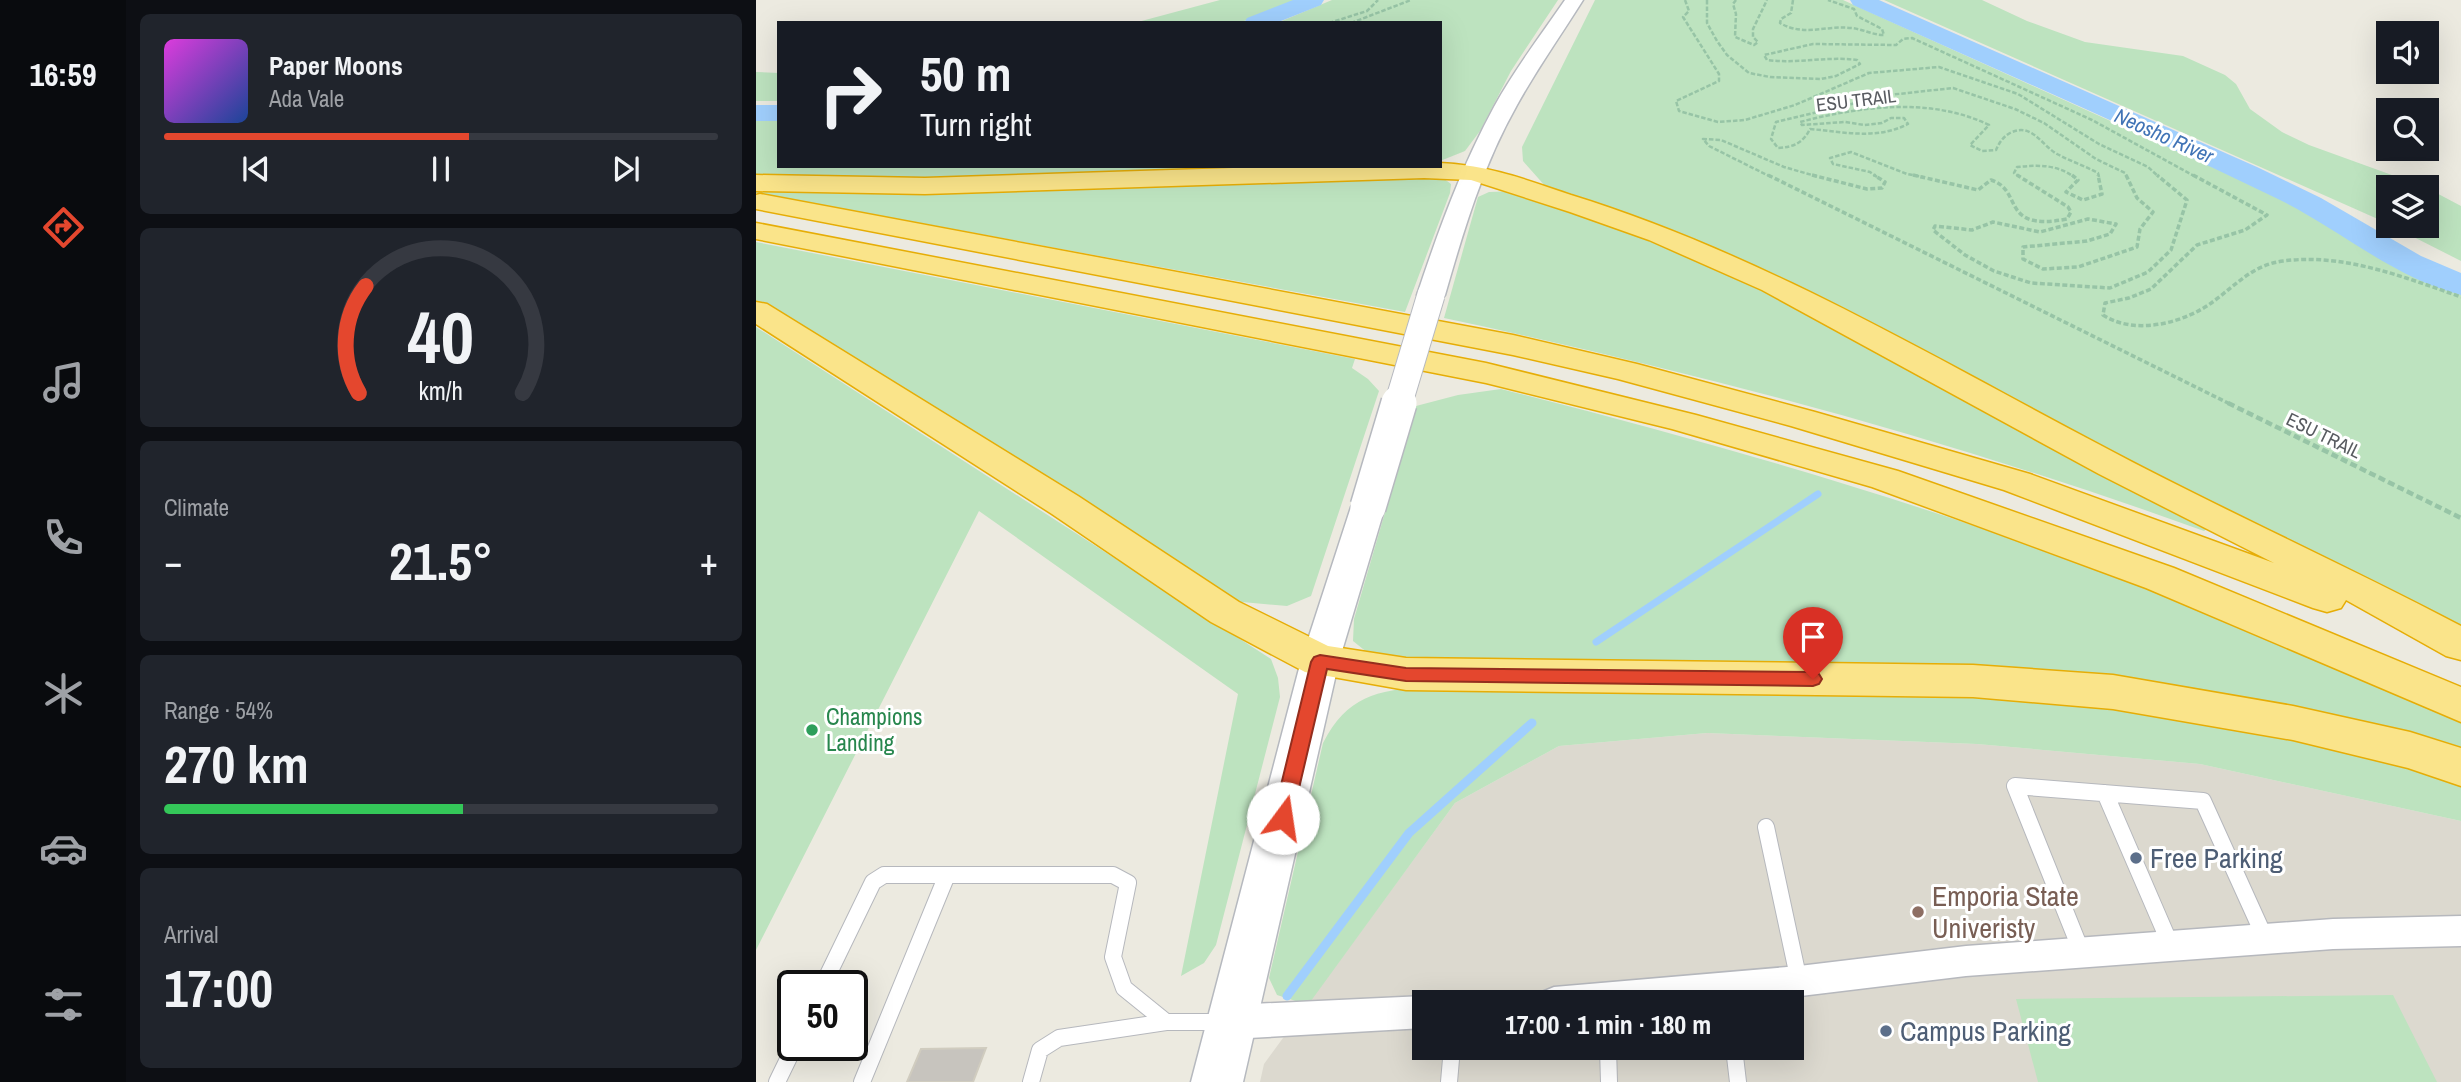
<!DOCTYPE html>
<html lang="en">
<head>
<meta charset="utf-8">
<style>
  :root { --surface:#171b24; --page:#20242c; --text:#f1f3f6; --muted:#9ea1a6; --line:#363941; --accent:#e4472e }
  body { margin:0; font-family:"Archivo Narrow",sans-serif; background:var(--page); color:var(--text); height:100vh; display:flex; flex-direction:column; font-size:26px; white-space:nowrap }
  * { box-sizing:border-box; margin:0 }
  p { font-size:23px; color:var(--muted) }
  .icon { flex:none; width:38px; height:38px; fill:none; stroke:currentColor; stroke-width:2; stroke-linecap:round; stroke-linejoin:round }
  .map { position:relative; flex:1; overflow:hidden }
  .drawer { display:flex; flex-direction:column; gap:14px; padding:14px; background:#0d0f14; width:630px }
  .drawer>* { flex:none }
  .banner { position:absolute; left:21px; top:21px; width:665px; height:147px; border-radius:0px; box-shadow:0 7px 28px #0002; background:#171b24; color:var(--text); overflow:hidden }
  .buttons { position:absolute; left:1620px; top:21px; display:grid; gap:14px }
  .buttons a { display:grid; place-items:center; width:63px; height:63px; border-radius:0px; background:var(--surface); box-shadow:0 7px 28px #0002; font-size:35px }
  .speed { position:absolute; left:21px; top:970px; display:flex; gap:14px; font-size:35px; font-weight:700; text-align:center }
  .speed>* { display:grid; place-content:center; width:91px; height:91px; border-radius:50%; background:var(--surface); box-shadow:0 7px 28px #0002; line-height:1 }
  .speed .limit { border:4px solid #111; border-radius:10px; background:#fff; color:#111 }
  .pin { position:absolute; display:grid; place-items:center; width:60px; height:60px; color:#fff; margin:-72px -30px; border-radius:50% 50% 50% 0; rotate:-45deg; box-shadow:0 0 7px #0007 }
  .pin .icon { rotate:45deg }
  .me { position:absolute; width:77px; margin:-38px; rotate:14deg; stroke-linejoin:round; filter:drop-shadow(0 0 5px #0008) }
  .turn { display:flex; align-items:center; gap:24px; height:147px; padding:0 28px; font-size:32px }
  .turn .icon { width:91px; height:91px; stroke-width:2.5 }
  .turn b { display:block; font-size:49px; line-height:60px }
  .big { font-size:52px; font-weight:700; line-height:1.1 }
  .drawer .tile { flex:1; display:flex; flex-direction:column; justify-content:center; gap:10px; min-width:0; padding:0 24px; border-radius:10px; background:var(--page) }
  .drawer .dial { align-items:center; gap:0 }
  .dial svg { height:182px; overflow:visible; fill:none; stroke:var(--line); stroke-width:7; stroke-linecap:round; text-anchor:middle }
  .dial text { fill:var(--text); stroke:none }
  .song { display:flex; align-items:center; gap:21px }
  .cover { width:84px; height:84px; border-radius:10px; background:linear-gradient(135deg,hsl(300 70% 55%),hsl(220 70% 35%)) }
  .played { height:7px; border-radius:4px; background:linear-gradient(90deg,var(--accent) 55%,var(--line) 55%) }
  .keys { display:flex; justify-content:space-around; direction:ltr }
  .heat { display:flex; justify-content:space-between; align-items:center; font-size:38px; direction:ltr }
  .charge { height:10px; border-radius:5px; background:linear-gradient(90deg,#34c759 54%,var(--line) 0) }
  .trip { position:absolute; left:656px; top:990px; width:392px; height:70px; border-radius:0px; background:var(--surface); box-shadow:0 7px 28px #0002; font-weight:700; line-height:70px; text-align:center }
  main { display:flex; flex:1; min-height:0 }
  .tabs { display:flex; flex-direction:column; width:126px; justify-content:space-around; align-items:center; background:#090b0e; color:var(--muted) }
  .tabs .icon { width:49px; height:49px }
  .tabs .on { color:var(--accent) }
  .tabs b { font-size:32px; color:var(--text) }
  .map>svg:first-child { display:block }
  .education { fill:#dcd9cf; fill-rule:evenodd }
  .green { fill:#bde3bf }
  .lines { fill:none; stroke-linecap:round; stroke-linejoin:round }
  .stream-far1 { stroke:#a0cffd; stroke-width:7 }
  .stream { stroke:#a0cffd; stroke-width:9 }
  .river { fill:#a0cffd; fill-rule:evenodd }
  .building { fill:#c7c4be; stroke:#d0ccbf; stroke-width:2 }
  .service-casing { stroke:#b6b8bd; stroke-width:18 }
  .minor-casing { stroke:#b6b8bd; stroke-width:3 }
  .secondary-casing { stroke:#b6b9bf; stroke-width:3 }
  .motorway-casing { stroke:#e6ad06; stroke-width:3 }
  .path-far2 { stroke:#97c4a6; stroke-width:2.5; stroke-dasharray:4.5 2; stroke-linecap:butt }
  .path-far1 { stroke:#97c4a6; stroke-width:3.5; stroke-dasharray:5 2.5; stroke-linecap:butt }
  .path { stroke:#97c4a6; stroke-width:4.5; stroke-dasharray:7 3.5; stroke-linecap:butt }
  .service { stroke:#fff; stroke-width:16 }
  .minor { fill:#fff; fill-rule:evenodd }
  .secondary { fill:#fff; fill-rule:evenodd }
  .motorway { fill:#fae48a; fill-rule:evenodd }
  .secondary-bridge-far1-casing { stroke:#b6b9bf; stroke-width:29; stroke-linecap:butt }
  .secondary-bridge-casing { stroke:#b6b9bf; stroke-width:38; stroke-linecap:butt }
  .secondary-bridge-far1 { stroke:#fff; stroke-width:27 }
  .secondary-bridge { stroke:#fff; stroke-width:35 }
  .route { fill:#e4472e; stroke:#942e1e; stroke-width:2 }
  .leisure-dot { fill:#2e9e5b; stroke:#fff; stroke-width:2.5 }
  .service-dot { fill:#5c6f8a; stroke:#fff; stroke-width:2.5 }
  .education-dot { fill:#8d6e63; stroke:#fff; stroke-width:2.5 }
  .labels { text-anchor:middle; stroke-width:6; stroke-linejoin:round; paint-order:stroke }
  .far-street-label { font-size:19px; fill:#595c61; stroke:#fff }
  .far-water-label { font-size:21px; font-style:italic; fill:#4174b6; stroke:#fff }
  .leisure-label { font-size:23px; fill:#27864d; stroke:#fff; text-anchor:start }
  .near-service-label { font-size:28px; fill:#4e5e75; stroke:#fff; text-anchor:start }
  .near-education-label { font-size:28px; fill:#785e54; stroke:#fff; text-anchor:start }
</style>
</head>
<body>
<main>
<nav class="tabs">
<b>16:59</b>
<svg class="icon on" aria-label="directions" viewBox="0 0 24 24"><path d="M12 3l9 9-9 9-9-9zM9 14v-3h6M13 9l2 2-2 2"/></svg>
<svg class="icon" aria-label="music" viewBox="0 0 24 24"><path d="M9 18V5l10-2v13"/><circle cx="6" cy="18" r="3"/><circle cx="16" cy="16" r="3"/></svg>
<svg class="icon" aria-label="phone" viewBox="0 0 24 24"><path d="M5 4h4l2 5-3 2q2 4 5 5l2-3 5 2v4C11 20 4 13 5 4z"/></svg>
<svg class="icon" aria-label="climate" viewBox="0 0 24 24"><path d="M12 3v18M4 7l16 10M4 17L20 7"/></svg>
<svg class="icon" aria-label="car" viewBox="0 0 24 24"><path d="M5 17H2v-5l4-1 3-4h7l3 4 3 1v5h-3M9 17h6M6 11h13"/><circle cx="7" cy="17" r="2"/><circle cx="17" cy="17" r="2"/></svg>
<svg class="icon" aria-label="filters" viewBox="0 0 24 24"><path d="M4 7h16M4 17h16"/><circle cx="9" cy="7" r="2"/><circle cx="15" cy="17" r="2"/></svg>
</nav>
<section class="drawer">
<div class="tile">
<div class="song"><i class="cover"></i><div><b>Paper Moons</b><p>Ada Vale</p></div></div>
<div class="played"></div>
<div class="keys"><svg class="icon" aria-label="previous" viewBox="0 0 24 24"><path d="M18 5L8 12l10 7zM5 5v14"/></svg><svg class="icon" aria-label="pause" viewBox="0 0 24 24"><path d="M8 5v14M16 5v14"/></svg><svg class="icon" aria-label="next" viewBox="0 0 24 24"><path d="M6 5l10 7-10 7zM19 5v14"/></svg></div>
</div>
<div class="tile dial"><svg viewBox="0 0 100 80">
<path d="M14 69A42 42 0 1 1 86 69"/>
<path d="M14 69A42 42 0 0 1 17 22" stroke="#e4472e"/>
<text x="50" y="56" font-size="32" font-weight="700">40</text>
<text x="50" y="72" font-size="11">km/h</text>
</svg></div>
<div class="tile"><p>Climate</p>
<div class="heat"><a>−</a><b class="big">21.5°</b><a>+</a></div>
</div>
<div class="tile"><p>Range · 54%</p><b class="big">270 km</b><div class="charge"></div></div>
<div class="tile"><p>Arrival</p><b class="big">17:00</b></div>
</section>
<div class="map">
<svg width="1705" height="1082" viewBox="0 0 1705 1082">
  <rect width="100%" height="100%" fill="#eceae0"/>
  <path class="education" d="M 951,733 L 1221,744 L 1444,764 L 1705,821 L 1705,1082 L 504,1082 L 508,1064 L 699,803 L 803,746 ZM 668,1003 L 1036,1003 L 1036,1048 L 668,1048 Z"/>
  <path class="green" d="M 464,0 L 542,0 L 483,23 L 378,23 Z
    M 576,0 L 802,0 L 755,71 L 724,131 L 709,151 L 684,161 L 684,23 L 521,23 Z
    M 839,0 L 1087,0 L 1538,204 L 1623,256 L 1705,291 L 1705,625 L 1423,488 L 1102,315 L 964,250 L 890,220 L 790,187 L 767,161 L 766,147 Z
    M 1128,0 L 1226,0 L 1271,21 L 1329,42 L 1427,56 L 1469,75 L 1480,84 L 1494,109 L 1526,132 L 1553,145 L 1669,187 L 1633,187 L 1633,224 Z
    M 0,72 L 23,73 L 23,101 L 0,101 Z
    M 0,120 L 23,120 L 23,166 L 617,166 L 167,179 L 13,176 L 0,175 Z
    M 683,175 L 695,184 L 694,193 L 649,312 L 0,193 L 0,186 Z
    M 1671,188 L 1705,206 L 1705,261 L 1636,226 L 1671,226 Z
    M 759,191 L 945,257 L 1456,525 L 1448,531 C 1200,441 946,373 688,318 L 722,197 L 733,192 Z
    M 0,242 L 599,359 L 596,368 L 612,379 L 623,391 L 555,596 L 531,606 L 475,601 L 0,305 Z
    M 0,327 L 515,659 L 522,678 L 524,697 L 460,945 L 448,963 L 425,976 L 482,694 L 223,511 L 0,950 Z
    M 745,389 C 968,445 1188,509 1403,593 C 1505,632 1604,678 1705,721 L 1705,757 L 1524,710 L 660,662 L 612,653 L 597,641 L 598,619 L 660,406 L 702,395 Z
    M 670,686 L 1234,694 L 1428,714 L 1705,779 L 1705,821 L 1444,764 L 1221,744 L 951,733 L 803,746 L 699,803 L 552,1005 L 521,995 L 513,978 L 567,743 C 591,696 620,691 670,686 Z
    M 1637,995 L 1681,1082 L 1282,1082 L 1260,999 Z"/>
  <g class="lines">
    <path class="stream-far1" d="M 840,642 L 1062,494"/>
    <path class="stream" d="M 531,996 L 653,833 L 776,723"/>
    <path class="river" d="M 537,0 L 568,0 L 565,5 L 520,23 L 488,23 L 491,18 Z
      M 1094,0 L 1123,0 L 1501,167 L 1565,198 L 1665,256 L 1705,273 L 1705,295 C 1638,278 1583,229 1522,199 C 1382,131 1239,69 1097,5 Z
      M 0,105 L 23,105 L 23,121 L 0,121 Z"/>
  </g>
  <path class="building" d="M 230,1048 L 217,1082 L 151,1082 L 165,1049 Z"/>
  <g class="lines">
    <g class="service-casing">
      <path id="service" d="M 1349,793 L 1415,946
        M 1010,827 L 1043,981
        M 1326,953 L 1259,786 L 1447,801 L 1509,938
        M 67,985 L 117,882 L 128,875 L 357,875 L 372,883 L 357,957 L 368,988 L 410,1022 L 465,1022
        M 852,1048 L 853,1082
        M 978,1048 L 982,1082
        M 21,1082 L 39,1045
        M 106,1082 L 191,875
        M 275,1082 L 284,1050 L 303,1038 L 410,1022
        M 693,1082 L 696,1048"/>
    </g>
    <g class="minor-casing">
      <path id="minor" d="M 1705,916 L 1705,946 L 1577,949 L 1210,976 L 986,1003 L 781,1003 L 786,992 L 798,987 L 1043,966 L 1210,946 L 1577,919 Z
        M 668,996 L 681,1003 L 668,1003 L 668,1028 L 475,1039 L 463,1034 L 458,1022 L 463,1010 L 475,1005 Z"/>
    </g>
    <g class="secondary-casing">
      <path id="secondary" d="M 809,0 L 827,0 C 805,35 781,69 761,105 C 727,165 708,229 689,295 L 685,301 L 675,303 L 665,301 L 661,295 C 683,229 705,168 738,107 C 758,70 785,35 809,0 Z
        M 612,496 L 624,499 L 629,507 L 583,661 L 487,1082 L 435,1082 L 545,661 L 595,507 L 600,499 Z"/>
    </g>
    <g class="motorway-casing">
      <path id="motorway" d="M 684,163 C 732,165 771,180 815,195 C 1003,253 1173,355 1346,446 C 1464,509 1587,564 1705,626 L 1705,660 L 1690,656 L 1590,600 L 1585,608 L 1571,612 L 1557,608 L 1248,490 L 1035,426 L 862,379 L 757,355 L 0,209 L 0,195 L 4,194 L 757,335 L 881,364 L 1059,412 L 1274,474 L 1518,563 L 1343,474 L 1006,290 L 893,240 L 814,212 L 715,180 L 668,178 L 169,194 L 0,191 L 0,175 L 169,178 L 541,166 L 684,166 Z
        M 0,223 L 730,363 L 940,415 L 1142,471 L 1418,568 L 1705,687 L 1705,722 L 1390,588 L 1116,487 L 916,429 L 730,383 L 0,239 Z
        M 0,302 L 11,304 L 322,496 L 483,602 L 572,646 L 650,658 L 1217,665 L 1357,675 L 1537,706 L 1654,732 L 1705,748 L 1705,786 L 1652,768 L 1537,740 L 1357,709 L 1217,697 L 650,690 L 549,672 L 455,622 L 296,514 L 0,324 Z"/>
    </g>
    <path class="path-far2" d="M 929,0 L 933,11 L 927,17 L 963,74 L 963,81 L 920,101 L 923,111 L 962,122 L 989,120 L 1039,105 L 1113,73 L 1183,67 L 1262,94 L 1343,144 L 1392,167 L 1403,177
      M 951,0 L 951,23 L 961,41 L 971,55 L 993,73 L 1014,77 L 1065,79 L 1080,76 L 1104,64 L 1101,60 C 1071,56 1041,64 1011,60 L 1008,55 L 1057,44 L 1140,45 L 1147,39 L 1156,38 L 1336,120 L 1440,177
      M 980,0 L 977,4 L 980,14 L 979,37 L 998,45 L 1002,42 L 997,37 L 997,29 L 1011,0
      M 1037,0 L 1035,13 L 1025,19 L 1024,23 C 1048,37 1070,25 1095,28 C 1107,29 1116,35 1128,35 L 1126,29 L 1101,16 L 1098,9 L 1072,0
      M 573,23 L 611,11 L 622,0
      M 595,23 L 655,0
      M 1015,177 L 953,146 L 947,139 L 965,140 L 1028,167 L 1063,177
      M 1121,177 L 1114,172 L 1077,164 L 1074,158 L 1095,152 L 1151,174 L 1167,177
      M 1264,177 L 1258,173 L 1261,167 C 1282,165 1300,164 1318,177
      M 1343,177 L 1342,173 C 1329,166 1314,161 1301,154 C 1285,145 1276,122 1254,133 C 1247,137 1243,143 1240,150 L 1226,151 L 1214,145 L 1233,125 C 1175,97 1105,106 1044,122 L 1046,125 L 1089,122 L 1108,125 L 1126,123 L 1135,118 L 1148,118 L 1152,124 C 1120,140 1088,132 1054,129 C 1047,143 1038,147 1022,148 L 1015,139 L 1020,122 L 1133,95 L 1197,88 L 1259,109 L 1288,123 L 1340,159 L 1369,173 L 1371,177"/>
    <path class="path-far1" d="M 1012,175 L 1476,405
      M 1056,175 L 1111,189 L 1126,188 L 1129,182 L 1118,175
      M 1157,175 L 1222,190 L 1235,180 C 1268,190 1243,232 1311,219 L 1315,212 L 1312,207 L 1261,175
      M 1316,175 L 1322,180 L 1310,192 L 1327,200 L 1346,194 L 1342,175
      M 1370,175 L 1381,198 L 1397,212 L 1384,229 L 1381,247 L 1322,267 L 1287,269 L 1267,259 L 1267,247 L 1331,241 L 1354,234 L 1360,224 L 1332,219 L 1284,232 L 1237,222 L 1216,230 L 1179,226 L 1177,230 L 1209,255 L 1238,271 L 1275,283 L 1354,288 L 1392,272 L 1415,250 L 1431,200 L 1401,175
      M 1437,175 L 1511,215 L 1489,230 L 1441,245 L 1395,289 L 1373,298 L 1349,303 L 1347,315 C 1379,336 1429,323 1458,301 C 1481,284 1497,265 1527,261 C 1588,253 1648,277 1705,297"/>
    <path class="path" d="M 1472,403 L 1705,518"/>
    <use href="#service" class="service"/>
    <use href="#minor" class="minor"/>
    <use href="#secondary" class="secondary"/>
    <use href="#motorway" class="motorway"/>
    <g class="secondary-bridge-far1-casing">
      <path id="secondary-bridge-far1" d="M 642,405 L 675,295"/>
    </g>
    <g class="secondary-bridge-casing">
      <path id="secondary-bridge" d="M 612,507 L 643,403"/>
    </g>
    <use href="#secondary-bridge-far1" class="secondary-bridge-far1"/>
    <use href="#secondary-bridge" class="secondary-bridge"/>
  </g>
  <path class="route" d="M 564,655 L 650,668 L 1057,672 L 1063,674 L 1066,679 L 1063,684 L 1057,686 L 650,681 L 571,669 L 536,818 L 534,823 L 527,826 L 520,823 L 517,818 L 555,662 L 558,657 Z"/>
  <circle class="leisure-dot" cx="56" cy="730" r="7"/>
  <g class="service-dot">
    <circle cx="1380" cy="858" r="7"/>
    <circle cx="1130" cy="1031" r="7"/>
  </g>
  <circle class="education-dot" cx="1162" cy="912" r="7"/>
  <g class="labels">
    <g class="far-street-label">
      <text transform="translate(1100 100) rotate(-7)" y="7">ESU TRAIL</text>
      <text transform="translate(1568 435) rotate(26)" y="7">ESU TRAIL</text>
    </g>
    <g class="far-water-label">
      <text transform="translate(1408 136) rotate(24)" y="7">Neosho River</text>
    </g>
    <g class="leisure-label">
      <text x="70" y="725">Champions<tspan x="70" dy="26">Landing</tspan></text>
    </g>
    <g class="near-service-label">
      <text x="1394" y="868">Free Parking</text>
      <text x="1144" y="1041">Campus Parking</text>
    </g>
    <g class="near-education-label">
      <text x="1176" y="906">Emporia State<tspan x="1176" dy="32">Univeristy</tspan></text>
    </g>
  </g>
</svg>
<div class="buttons">
<a><svg class="icon" aria-label="sound" viewBox="0 0 24 24"><path d="M4 9h4l5-4v14l-5-4H4zM17 9q2 3 0 6"/></svg></a>
<a><svg class="icon" aria-label="search" viewBox="0 0 24 24"><circle cx="10" cy="10" r="6"/><path d="M15 15l6 6"/></svg></a>
<a><svg class="icon" aria-label="layers" viewBox="0 0 24 24"><path d="M12 4l9 5-9 5-9-5zM3 14l9 5 9-5"/></svg></a>
</div>
<div class="speed"><div class="limit">50</div></div>
<div class="pin" style="left:1057px;top:679px;background:#d93025"><svg class="icon" aria-label="arrive" viewBox="0 0 24 24"><path d="M6 21V4h12l-3 4 3 4H6"/></svg></div>
<svg class="me" style="left:527px;top:818px" viewBox="-20 -20 40 40"><circle r="19" fill="#fff"/><path d="M0-13L10 11 0 6-10 11z" fill="#e4472e"/></svg>
<div class="trip">17:00 · 1 min · 180 m</div>
<div class="banner">
<div class="turn"><svg class="icon" aria-label="right" viewBox="0 0 24 24"><path d="M7 20v-9h11M14 6l5 5-5 5"/></svg><div><b>50 m</b>Turn right</div></div>
</div>
</div>
</main>
</body>
</html>
